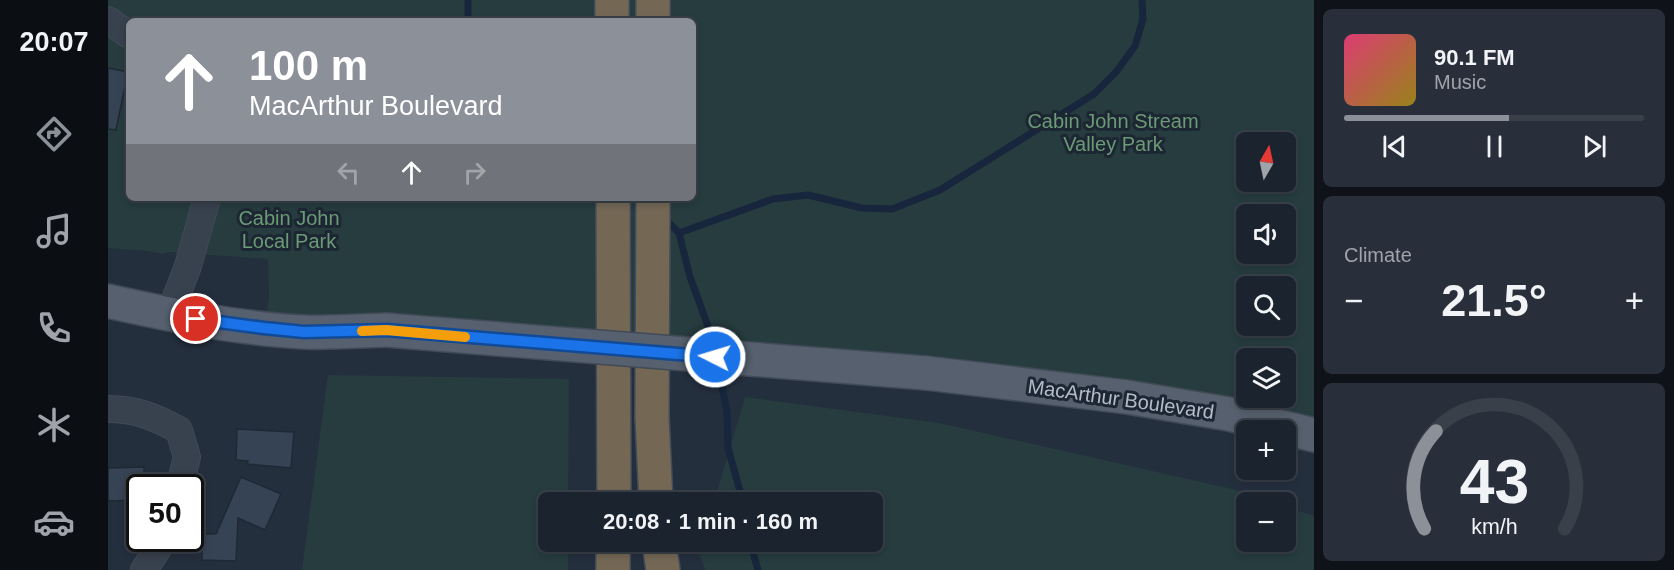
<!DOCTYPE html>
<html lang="en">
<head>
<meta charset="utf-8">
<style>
  :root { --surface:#1b232e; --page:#282f3a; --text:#f1f3f6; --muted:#a0a4aa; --line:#39404a; --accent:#8c9099 }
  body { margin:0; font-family:Helvetica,sans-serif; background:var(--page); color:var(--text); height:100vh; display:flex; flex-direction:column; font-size:22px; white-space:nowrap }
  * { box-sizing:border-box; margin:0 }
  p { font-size:20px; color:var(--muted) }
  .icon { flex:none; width:33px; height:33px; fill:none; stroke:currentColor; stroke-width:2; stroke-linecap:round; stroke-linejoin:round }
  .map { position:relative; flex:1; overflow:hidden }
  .sheet { display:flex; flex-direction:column; gap:9px; padding:9px; background:#0f1319; width:360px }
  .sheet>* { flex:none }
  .banner { position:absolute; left:18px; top:18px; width:570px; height:183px; border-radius:9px; box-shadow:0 3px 9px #0003,0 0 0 2px var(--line); background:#8c9099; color:#fff; overflow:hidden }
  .needle { width:39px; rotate:9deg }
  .buttons { position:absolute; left:1128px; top:132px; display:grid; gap:12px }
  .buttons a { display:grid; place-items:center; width:60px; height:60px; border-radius:9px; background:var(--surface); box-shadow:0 3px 9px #0003,0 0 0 2px var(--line); font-size:30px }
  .speed { position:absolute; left:18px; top:474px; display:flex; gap:12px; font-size:30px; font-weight:700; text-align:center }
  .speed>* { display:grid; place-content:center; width:78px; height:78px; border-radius:50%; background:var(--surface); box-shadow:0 3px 9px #0003,0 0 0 2px var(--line); line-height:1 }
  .speed .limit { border:3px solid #111; border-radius:9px; background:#fff; color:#111 }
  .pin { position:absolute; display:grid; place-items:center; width:51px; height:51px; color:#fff; margin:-26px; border:3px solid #fff; border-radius:50%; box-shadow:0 2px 6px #0007 }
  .me { position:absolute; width:66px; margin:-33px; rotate:275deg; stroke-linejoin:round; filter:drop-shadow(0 0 4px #0008) }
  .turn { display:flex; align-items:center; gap:21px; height:126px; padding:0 24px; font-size:27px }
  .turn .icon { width:78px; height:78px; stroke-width:2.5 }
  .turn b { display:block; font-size:42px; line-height:51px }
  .lanes { display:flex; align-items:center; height:57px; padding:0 24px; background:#0003; justify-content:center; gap:30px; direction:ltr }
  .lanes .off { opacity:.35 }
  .big { font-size:45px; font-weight:700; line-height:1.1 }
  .sheet .tile { flex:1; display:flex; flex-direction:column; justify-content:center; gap:9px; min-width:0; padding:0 21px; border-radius:9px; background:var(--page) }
  .sheet .dial { align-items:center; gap:0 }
  .dial svg { height:156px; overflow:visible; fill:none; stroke:var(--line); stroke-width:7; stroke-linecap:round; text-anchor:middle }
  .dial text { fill:var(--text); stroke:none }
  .song { display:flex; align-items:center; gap:18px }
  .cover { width:72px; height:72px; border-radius:9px; background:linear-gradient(135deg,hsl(340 70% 55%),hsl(50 70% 35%)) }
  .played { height:6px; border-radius:3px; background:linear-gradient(90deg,var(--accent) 55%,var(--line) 55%) }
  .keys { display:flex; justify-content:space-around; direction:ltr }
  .heat { display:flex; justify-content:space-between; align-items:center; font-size:33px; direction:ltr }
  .trip { position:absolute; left:430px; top:492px; width:345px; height:60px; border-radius:9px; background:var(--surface); box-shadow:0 3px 9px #0003,0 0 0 2px var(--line); font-weight:700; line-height:60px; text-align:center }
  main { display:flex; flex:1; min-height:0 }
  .menu { display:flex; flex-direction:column; width:108px; justify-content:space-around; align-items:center; background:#0b0e12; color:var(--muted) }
  .menu .icon { width:42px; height:42px }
  .menu .active { color:var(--accent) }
  .menu b { font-size:27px; color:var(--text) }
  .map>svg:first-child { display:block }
  .green { fill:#263c3f; fill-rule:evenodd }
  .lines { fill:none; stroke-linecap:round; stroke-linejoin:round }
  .stream { stroke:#17263c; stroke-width:7 }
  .building { fill:#364354; stroke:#1f2835; stroke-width:1.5 }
  .minor-casing { stroke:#414a57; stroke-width:28 }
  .major-casing { stroke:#414a57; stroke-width:36 }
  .highway-casing { stroke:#434c59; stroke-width:36 }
  .minor { stroke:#38414e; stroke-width:26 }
  .major { stroke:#56606e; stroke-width:33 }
  .highway { stroke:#746855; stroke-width:33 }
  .major-bridge-casing { stroke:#414a57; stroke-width:36; stroke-linecap:butt }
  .major-bridge { stroke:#56606e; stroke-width:33 }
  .route-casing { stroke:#114b97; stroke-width:15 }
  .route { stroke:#1a73e8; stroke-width:10 }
  .slow { stroke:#f59e0b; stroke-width:10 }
  .labels { text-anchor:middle; stroke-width:6; stroke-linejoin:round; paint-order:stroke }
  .park-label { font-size:20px; fill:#6b9a76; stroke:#1d2633 }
  .street-label { font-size:20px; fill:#b4bcc9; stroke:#1d2633 }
</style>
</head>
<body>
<main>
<nav class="menu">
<b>20:07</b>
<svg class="icon active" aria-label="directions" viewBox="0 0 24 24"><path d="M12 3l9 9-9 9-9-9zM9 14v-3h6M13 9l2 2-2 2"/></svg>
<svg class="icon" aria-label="music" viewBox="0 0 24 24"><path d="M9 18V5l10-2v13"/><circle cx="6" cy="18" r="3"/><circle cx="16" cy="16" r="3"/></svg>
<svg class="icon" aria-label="phone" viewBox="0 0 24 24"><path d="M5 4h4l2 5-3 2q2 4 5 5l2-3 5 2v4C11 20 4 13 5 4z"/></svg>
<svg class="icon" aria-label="climate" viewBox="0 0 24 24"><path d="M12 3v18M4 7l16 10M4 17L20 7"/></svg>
<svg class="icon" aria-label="car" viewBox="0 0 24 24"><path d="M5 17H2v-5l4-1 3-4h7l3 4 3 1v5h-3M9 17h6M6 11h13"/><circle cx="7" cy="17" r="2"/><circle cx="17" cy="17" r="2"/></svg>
</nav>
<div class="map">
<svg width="1206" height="570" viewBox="0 0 1206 570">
  <rect width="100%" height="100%" fill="#242f3e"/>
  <path class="green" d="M 0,0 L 1206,0 L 1206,435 L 1121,414 L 156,328 L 161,297 L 160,259 L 60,252 L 55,254 L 40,251 L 0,248 ZM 21,21 L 585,21 L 585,198 L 21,198 ZM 1138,142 L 1178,142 L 1178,182 L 1138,182 ZM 1138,214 L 1178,214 L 1178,254 L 1138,254 ZM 1138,286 L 1178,286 L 1178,326 L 1138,326 ZM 1138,358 L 1178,358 L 1178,398 L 1138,398 Z
    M 220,375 L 461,379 L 460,502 L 441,502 L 441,542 L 460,542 L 460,570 L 194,570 Z
    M 637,397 L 831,423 L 1124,489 L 1165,502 L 1138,502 L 1138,542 L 1178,542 L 1178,507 L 1206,516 L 1206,570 L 597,570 L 591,552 L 594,542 L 765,542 L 765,502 L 606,502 Z"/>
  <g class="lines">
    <path class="stream" d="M 360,0 L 360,21
      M 555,217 L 571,233 L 582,277 L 604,337 L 606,347
      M 571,233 L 665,199 L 700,195 L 754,208 L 784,209 L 832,190 L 986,94 L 1008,72 L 1027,46 L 1035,19 L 1034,0
      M 609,364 L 619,411 L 620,448 L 635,502
      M 642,542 L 650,570"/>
  </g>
  <path class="building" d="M 0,68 L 20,72 L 8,130 L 0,129 Z
    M 129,429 L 186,432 L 183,468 L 139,464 L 140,461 L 128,460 Z
    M 36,467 L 36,488 L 32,488 L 32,500 L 0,501 L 0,468 Z
    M 133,477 L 173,494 L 157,530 L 130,518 L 128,561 L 94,560 L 94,534 L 108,534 Z"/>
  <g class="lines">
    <g class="minor-casing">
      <path id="minor" d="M 0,20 L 21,35
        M 65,316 L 67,300 L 80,266 L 99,198
        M 0,409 C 28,409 47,417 71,430 L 79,457 L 71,488
        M 36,570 L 51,547 L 54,538"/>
    </g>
    <g class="major-casing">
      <path id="major" d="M 0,301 C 63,315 131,329 196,332 C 223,333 251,331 278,330
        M 818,373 L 1019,397 L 1121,414 L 1206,435"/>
    </g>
    <g class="highway-casing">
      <path id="highway" d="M 504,0 L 504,21
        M 545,0 L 545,21
        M 505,198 L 506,502
        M 545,198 L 544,417 L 548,502
        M 551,542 L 555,570
        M 505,570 L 505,542"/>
    </g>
    <use href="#minor" class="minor"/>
    <use href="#major" class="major"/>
    <use href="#highway" class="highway"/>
    <g class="major-bridge-casing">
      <path id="major-bridge" d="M 278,330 L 818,373"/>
    </g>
    <use href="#major-bridge" class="major-bridge"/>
  </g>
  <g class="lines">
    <g class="route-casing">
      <path id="route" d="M 88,319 L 156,328 L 196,332 L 278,330 L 607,357"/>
    </g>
    <use href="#route" class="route"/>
    <path class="slow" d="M 254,331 L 278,330 L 357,337"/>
  </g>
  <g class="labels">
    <g class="park-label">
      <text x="1005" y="128">Cabin John Stream<tspan x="1005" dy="23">Valley Park</tspan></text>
      <text x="181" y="225">Cabin John<tspan x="181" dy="23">Local Park</tspan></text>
    </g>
    <g class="street-label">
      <text transform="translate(1013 399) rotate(8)" y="7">MacArthur Boulevard</text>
    </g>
  </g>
</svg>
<div class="buttons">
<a><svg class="needle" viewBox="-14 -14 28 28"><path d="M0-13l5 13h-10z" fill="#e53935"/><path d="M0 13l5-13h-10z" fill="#a0a4aa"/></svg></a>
<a><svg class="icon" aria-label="sound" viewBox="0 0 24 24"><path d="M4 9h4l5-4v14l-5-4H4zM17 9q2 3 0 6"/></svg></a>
<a><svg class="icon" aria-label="search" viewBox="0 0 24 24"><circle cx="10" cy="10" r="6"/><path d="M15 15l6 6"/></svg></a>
<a><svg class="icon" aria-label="layers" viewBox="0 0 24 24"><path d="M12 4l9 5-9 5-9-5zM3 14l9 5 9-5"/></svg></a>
<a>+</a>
<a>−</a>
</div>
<div class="speed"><div class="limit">50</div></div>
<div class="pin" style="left:88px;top:319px;background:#d93025"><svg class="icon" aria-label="arrive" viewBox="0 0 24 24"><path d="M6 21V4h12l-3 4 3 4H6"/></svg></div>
<svg class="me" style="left:607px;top:357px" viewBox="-20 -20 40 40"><circle r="17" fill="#1a73e8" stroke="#fff" stroke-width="3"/><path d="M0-11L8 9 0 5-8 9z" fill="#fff"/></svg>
<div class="trip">20:08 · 1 min · 160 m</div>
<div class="banner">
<div class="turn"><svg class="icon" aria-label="ahead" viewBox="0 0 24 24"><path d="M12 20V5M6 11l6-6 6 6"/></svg><div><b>100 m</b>MacArthur Boulevard</div></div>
<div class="lanes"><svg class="icon off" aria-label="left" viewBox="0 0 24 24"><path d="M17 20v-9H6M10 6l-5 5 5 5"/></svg><svg class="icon" aria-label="ahead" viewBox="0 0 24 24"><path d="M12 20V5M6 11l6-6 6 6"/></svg><svg class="icon off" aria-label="right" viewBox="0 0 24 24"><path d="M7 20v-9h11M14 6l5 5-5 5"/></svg></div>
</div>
</div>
<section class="sheet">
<div class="tile">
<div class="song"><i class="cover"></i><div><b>90.1 FM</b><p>Music</p></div></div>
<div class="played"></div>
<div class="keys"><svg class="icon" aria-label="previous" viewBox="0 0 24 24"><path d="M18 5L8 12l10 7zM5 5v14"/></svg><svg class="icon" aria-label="pause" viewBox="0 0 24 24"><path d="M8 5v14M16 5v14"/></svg><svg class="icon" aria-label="next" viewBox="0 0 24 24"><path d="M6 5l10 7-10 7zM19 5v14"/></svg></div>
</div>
<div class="tile"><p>Climate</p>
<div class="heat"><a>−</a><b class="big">21.5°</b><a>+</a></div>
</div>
<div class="tile dial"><svg viewBox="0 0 100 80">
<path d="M14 69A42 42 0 1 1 86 69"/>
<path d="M14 69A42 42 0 0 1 20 19" stroke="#8c9099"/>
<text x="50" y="56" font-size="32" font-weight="700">43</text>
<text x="50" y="72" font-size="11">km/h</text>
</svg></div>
</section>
</main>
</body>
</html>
